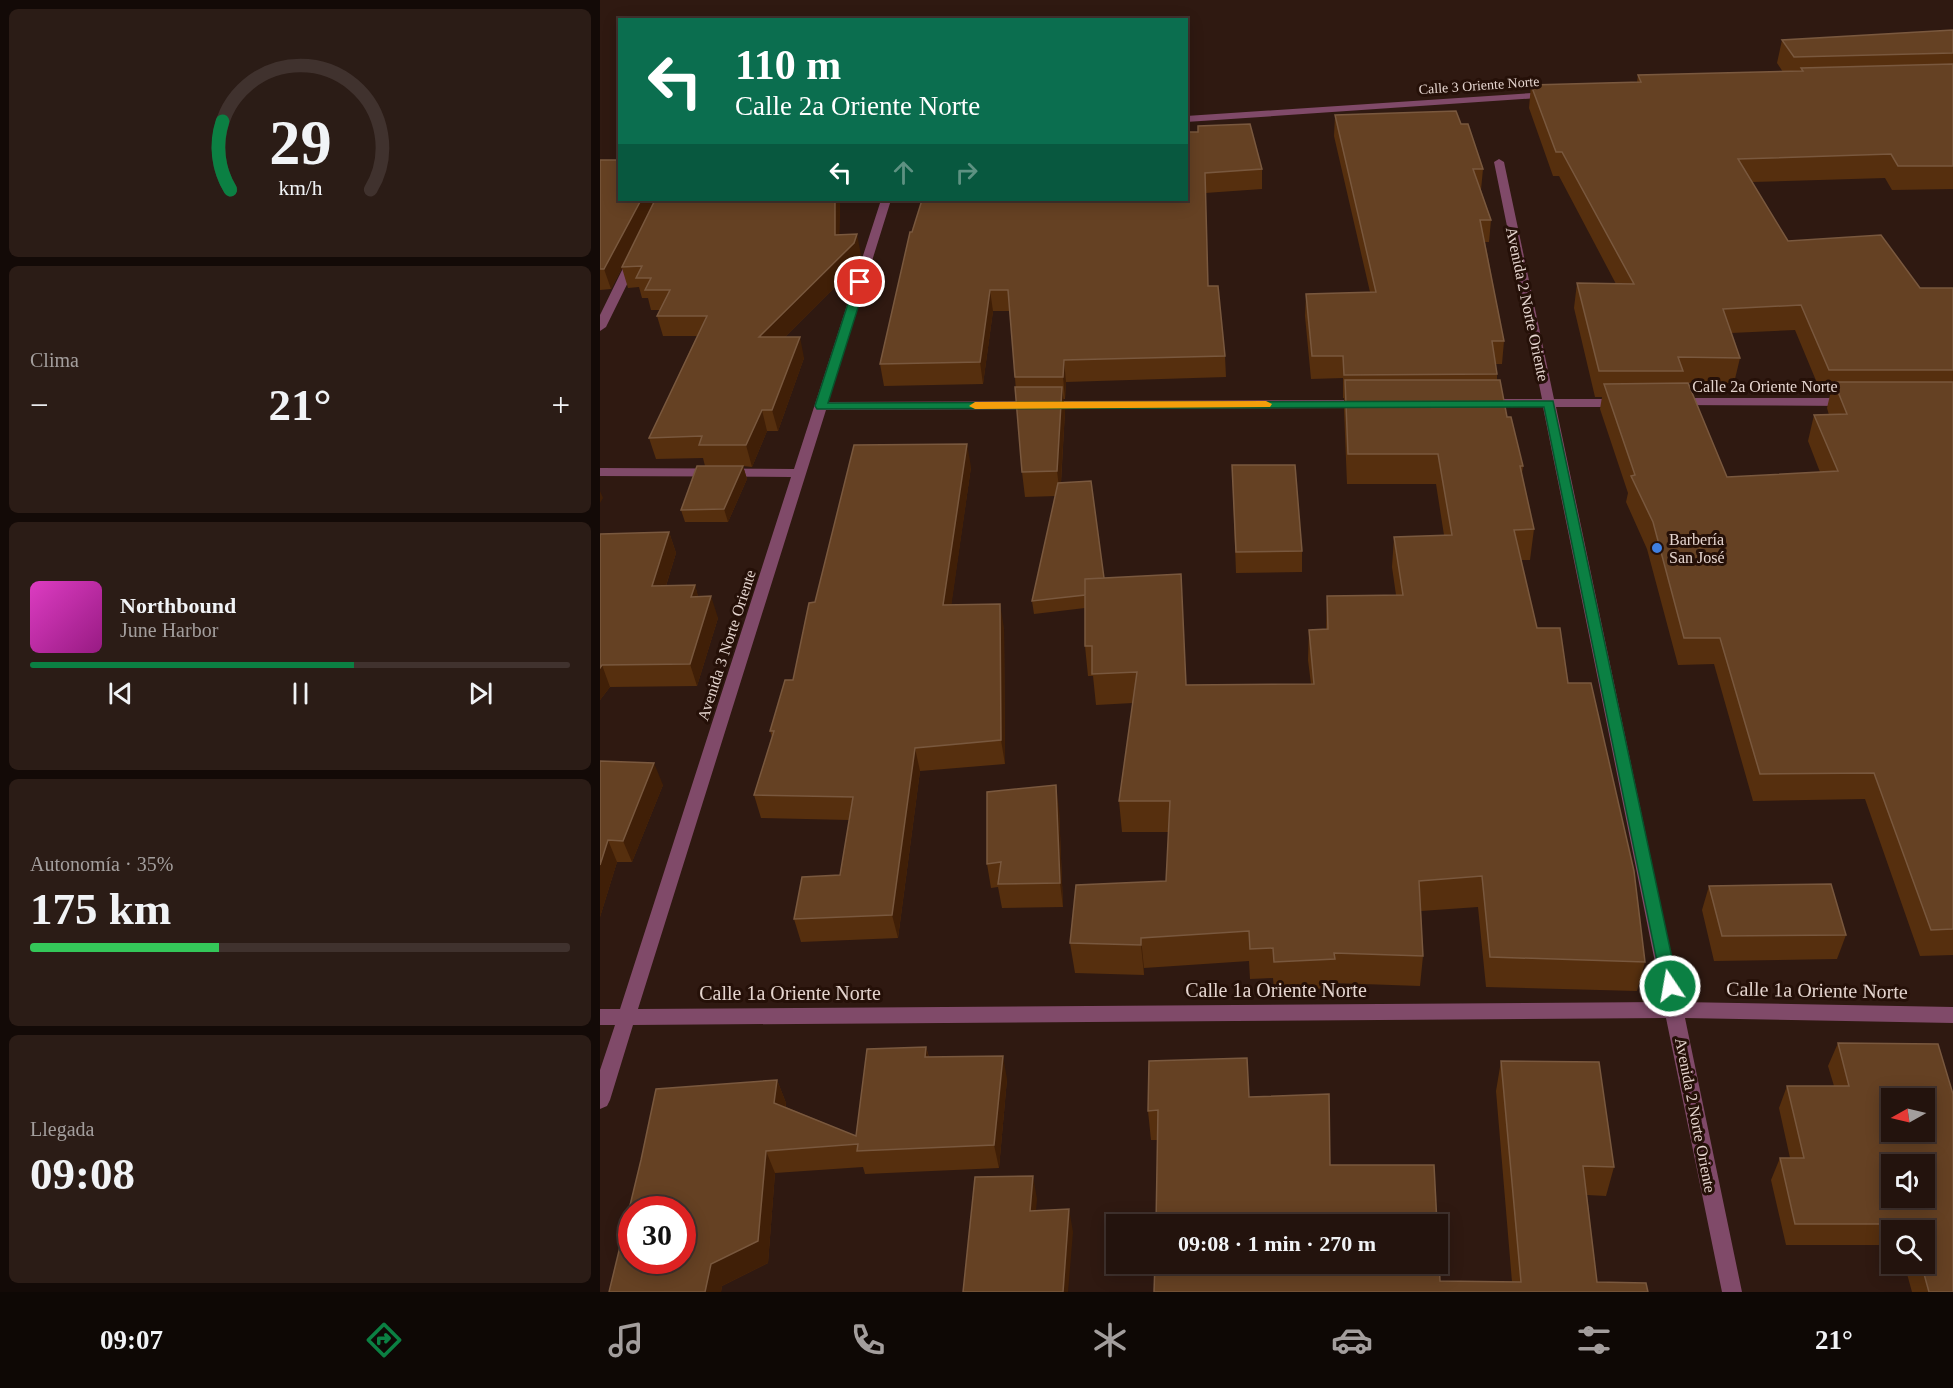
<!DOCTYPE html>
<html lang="es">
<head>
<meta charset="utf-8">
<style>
  :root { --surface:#23130d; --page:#2b1c16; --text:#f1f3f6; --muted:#a39e9d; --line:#40322e; --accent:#0b8043 }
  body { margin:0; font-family:Georgia,serif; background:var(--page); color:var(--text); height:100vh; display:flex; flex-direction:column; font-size:22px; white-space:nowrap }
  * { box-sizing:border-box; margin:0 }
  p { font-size:20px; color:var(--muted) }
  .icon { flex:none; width:33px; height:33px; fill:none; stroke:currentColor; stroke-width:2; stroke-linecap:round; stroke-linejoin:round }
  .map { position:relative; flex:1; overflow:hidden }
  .sheet { display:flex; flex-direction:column; gap:9px; padding:9px; background:#130a07; width:600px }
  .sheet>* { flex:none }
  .hud { position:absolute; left:18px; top:18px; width:570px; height:183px; border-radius:0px; box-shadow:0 3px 15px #0003,0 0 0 2px var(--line); background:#0b6e4f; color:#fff; overflow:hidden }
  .needle { width:39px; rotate:262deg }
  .fabs { position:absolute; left:1281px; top:1088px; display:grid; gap:12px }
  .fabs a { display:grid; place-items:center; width:54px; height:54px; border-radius:0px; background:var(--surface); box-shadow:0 3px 15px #0003,0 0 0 2px var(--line); font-size:30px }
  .speed { position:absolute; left:18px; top:1196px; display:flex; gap:12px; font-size:30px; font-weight:700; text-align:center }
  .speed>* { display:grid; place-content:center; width:78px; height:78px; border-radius:50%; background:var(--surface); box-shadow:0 3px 15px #0003,0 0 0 2px var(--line); line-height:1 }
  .speed .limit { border:9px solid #d22; background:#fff; color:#111 }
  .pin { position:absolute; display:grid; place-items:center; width:51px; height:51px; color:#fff; margin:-26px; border:3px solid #fff; border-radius:50%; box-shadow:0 2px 6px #0007 }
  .me { position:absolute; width:66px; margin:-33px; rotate:348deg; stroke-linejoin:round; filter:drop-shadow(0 0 4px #0008) }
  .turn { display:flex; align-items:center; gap:21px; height:126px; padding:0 18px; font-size:27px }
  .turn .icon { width:78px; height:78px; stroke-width:2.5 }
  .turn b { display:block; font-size:42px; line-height:51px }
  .lanes { display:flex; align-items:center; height:57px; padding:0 18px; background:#0003; justify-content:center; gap:30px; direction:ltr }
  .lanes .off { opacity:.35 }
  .big { font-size:45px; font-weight:600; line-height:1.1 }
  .sheet .card { flex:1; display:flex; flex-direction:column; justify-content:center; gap:9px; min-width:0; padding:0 21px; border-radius:9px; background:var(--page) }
  .sheet .dial { align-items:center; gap:0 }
  .dial svg { height:156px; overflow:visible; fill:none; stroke:var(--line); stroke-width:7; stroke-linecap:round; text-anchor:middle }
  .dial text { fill:var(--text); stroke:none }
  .song { display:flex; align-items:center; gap:18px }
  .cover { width:72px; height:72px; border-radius:9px; background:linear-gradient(135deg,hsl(310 70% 55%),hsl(310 70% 35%)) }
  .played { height:6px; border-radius:3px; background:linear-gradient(90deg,var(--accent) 60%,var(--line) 60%) }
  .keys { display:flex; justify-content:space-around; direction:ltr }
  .heat { display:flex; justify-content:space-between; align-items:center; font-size:33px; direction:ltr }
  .charge { height:9px; border-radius:4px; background:linear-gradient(90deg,#34c759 35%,var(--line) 0) }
  .trip { position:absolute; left:506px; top:1214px; width:342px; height:60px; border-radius:0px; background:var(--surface); box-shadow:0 3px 15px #0003,0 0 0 2px var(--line); font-weight:600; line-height:60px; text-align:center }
  .menu { display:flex; height:96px; justify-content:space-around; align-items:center; background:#0e0805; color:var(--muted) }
  .menu .icon { width:42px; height:42px }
  .menu .active { color:var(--accent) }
  .menu b { font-size:27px; color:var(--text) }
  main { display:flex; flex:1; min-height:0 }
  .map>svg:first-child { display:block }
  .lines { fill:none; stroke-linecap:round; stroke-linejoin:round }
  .minor { fill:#804a69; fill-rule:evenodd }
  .wall { fill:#562f0e; fill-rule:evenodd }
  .shaded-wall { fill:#401f07 }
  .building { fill:#654123; stroke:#79583e; stroke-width:1.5; fill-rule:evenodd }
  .route { fill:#0b8043; stroke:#07532c; stroke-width:1.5 }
  .slow { fill:#f59e0b }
  .shop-dot { fill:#3f7fe0; stroke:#251008; stroke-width:2 }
  .labels { text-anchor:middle; stroke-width:6; stroke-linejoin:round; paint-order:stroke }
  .far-street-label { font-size:14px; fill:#e5d5cf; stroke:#251008 }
  .street-label { font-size:16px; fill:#e5d5cf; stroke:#251008 }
  .poi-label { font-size:16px; fill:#e5d5cf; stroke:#251008; text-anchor:start }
  .near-street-label { font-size:20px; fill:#e5d5cf; stroke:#251008 }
</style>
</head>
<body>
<main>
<section class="sheet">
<div class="card dial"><svg viewBox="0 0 100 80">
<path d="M14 69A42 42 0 1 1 86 69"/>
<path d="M14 69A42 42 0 0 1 10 34" stroke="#0b8043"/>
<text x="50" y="56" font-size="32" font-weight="700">29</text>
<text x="50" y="72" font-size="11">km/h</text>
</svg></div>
<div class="card"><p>Clima</p>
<div class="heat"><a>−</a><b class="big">21°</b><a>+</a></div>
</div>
<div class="card">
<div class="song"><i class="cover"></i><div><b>Northbound</b><p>June Harbor</p></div></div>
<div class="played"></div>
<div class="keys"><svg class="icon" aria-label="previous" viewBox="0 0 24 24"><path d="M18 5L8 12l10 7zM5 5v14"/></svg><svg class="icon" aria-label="pause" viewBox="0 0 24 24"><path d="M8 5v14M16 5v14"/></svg><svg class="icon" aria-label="next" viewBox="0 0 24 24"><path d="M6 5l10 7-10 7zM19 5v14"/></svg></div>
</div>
<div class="card"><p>Autonomía · 35%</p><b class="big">175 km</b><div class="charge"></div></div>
<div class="card"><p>Llegada</p><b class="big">09:08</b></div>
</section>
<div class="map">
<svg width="1353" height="1292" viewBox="0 0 1353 1292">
  <rect width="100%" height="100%" fill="#2f1911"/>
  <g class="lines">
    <path class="minor" d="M 948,92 L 952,93 L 952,97 L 586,122 L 586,116 Z
      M 899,159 L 904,162 L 954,399 L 1019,399 L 1025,403 L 1019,407 L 956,407 L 1081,1002 L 1353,1007 L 1353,1023 L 1085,1018 L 1142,1292 L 1122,1292 L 1066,1018 L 33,1025 L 10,1100 L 7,1106 L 0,1109 L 0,1070 L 15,1025 L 0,1025 L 0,1009 L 20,1009 L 191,477 L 0,476 L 0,468 L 194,469 L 281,200 L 291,200 L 228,402 L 764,400 L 770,404 L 764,408 L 226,410 L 38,1009 L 1063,1002 L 943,407 L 884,407 L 878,403 L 884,399 L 942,399 L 894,162 Z
      M 33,257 L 39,260 L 6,327 L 0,331 L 0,315 L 27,260 Z
      M 1076,398 L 1247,398 L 1253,402 L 1247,406 L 1071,405 L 1070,402 L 1071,399 Z"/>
  </g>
  <path class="wall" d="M 1353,30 L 1353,189 L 1292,190 L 1285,178 L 1152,182 L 1188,241 L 1320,288 L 1353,288 L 1353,955 L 1320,956 L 1265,799 L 1153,801 L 1114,664 L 1078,665 L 1047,549 L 1026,502 L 1028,493 L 1000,409 L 1002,397 L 995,397 L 974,308 L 977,283 L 1016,284 L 959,176 L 953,176 L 929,108 L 931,85 L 1037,82 L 1038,75 L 1183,72 L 1177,63 L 1182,40 ZM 1195,330 L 1222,395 L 1230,395 L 1227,408 L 1229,415 L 1214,415 L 1208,441 L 1220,472 L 1127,477 L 1081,383 L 1134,383 L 1140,358 L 1131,333 Z
    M 735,115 L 861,124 L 883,169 L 881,190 L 891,220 L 889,242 L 885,242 L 904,341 L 902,364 L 895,364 L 897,374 L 897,380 L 907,417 L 923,466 L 922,474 L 934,529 L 930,560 L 921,560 L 937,628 L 968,683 L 1045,962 L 1037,991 L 886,987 L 878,907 L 821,911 L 823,956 L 820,986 L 734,983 L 734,988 L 674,991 L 673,978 L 650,979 L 649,961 L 544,968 L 544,975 L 475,973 L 470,943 L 566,881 L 569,832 L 522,832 L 519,801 L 533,703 L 496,705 L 493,676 L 488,676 L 485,646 L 485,608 L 434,614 L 432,601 L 456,496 L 425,497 L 422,472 L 410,311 L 393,311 L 383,384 L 284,386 L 280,364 L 312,232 L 598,132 L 598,126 L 662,169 L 662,189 L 605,193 L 608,286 L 625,356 L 626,377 L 466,382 L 465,399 L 463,399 L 465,411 L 461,483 L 504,578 L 586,685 L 711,684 L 708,660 L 709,630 L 726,629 L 727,596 L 796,595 L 792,567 L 794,537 L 844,535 L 836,484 L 747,484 L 744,410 L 744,398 L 743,398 L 743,378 L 711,379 L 705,316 L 706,294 L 770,292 L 734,136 Z
    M 0,160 L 20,200 L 240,200 L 239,235 L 261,255 L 258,264 L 185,337 L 204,358 L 178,431 L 167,431 L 152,467 L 143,466 L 147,479 L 128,522 L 85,522 L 81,510 L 105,466 L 103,458 L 56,459 L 49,438 L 97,336 L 63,336 L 57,316 L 60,310 L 51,310 L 48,298 L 42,298 L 39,287 L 28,288 L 22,268 L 11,289 L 0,290 Z
    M 632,465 L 702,551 L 702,572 L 636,573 Z
    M 371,467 L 351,605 L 404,628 L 405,764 L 320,771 L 298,938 L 201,942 L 194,919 L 240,875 L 249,820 L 161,818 L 154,795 L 172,737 L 170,731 L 193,680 L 215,602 Z
    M 69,532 L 76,553 L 66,586 L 95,585 L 98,597 L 118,618 L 97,686 L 10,687 L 0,700 L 0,534 Z
    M 0,761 L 63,785 L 32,862 L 17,862 L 0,917 Z
    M 459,809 L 463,907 L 402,908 L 398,887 L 391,888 L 387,864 Z
    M 1109,886 L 1246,935 L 1237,959 L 1114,961 L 1102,910 Z
    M 1238,1043 L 1338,1044 L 1353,1094 L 1353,1292 L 1312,1292 L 1304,1263 L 1324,1263 L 1324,1230 L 1292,1230 L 1292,1245 L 1186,1245 L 1171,1180 L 1180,1158 L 1190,1158 L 1179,1108 L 1187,1086 L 1234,1086 L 1228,1066 ZM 1292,1098 L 1324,1098 L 1324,1131 L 1292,1131 ZM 1292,1164 L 1324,1164 L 1324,1197 L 1292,1197 Z
    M 326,1047 L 329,1057 L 407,1079 L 399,1168 L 265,1174 L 263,1167 L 175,1173 L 168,1263 L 122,1286 L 121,1292 L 9,1292 L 177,1080 L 186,1103 L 186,1107 L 256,1136 Z
    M 901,1061 L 1014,1167 L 1006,1196 L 987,1195 L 997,1282 L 1048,1292 L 840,1281 L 912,1282 L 896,1091 Z
    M 649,1097 L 730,1165 L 558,1140 L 551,1140 L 548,1111 Z"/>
  <path class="shaded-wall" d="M 41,200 L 57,200 L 11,289 L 4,269 Z
    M 235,200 L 240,200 L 239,255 L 235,235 Z
    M 257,234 L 261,255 L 258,264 L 165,357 L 159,337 Z
    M 390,290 L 393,311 L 383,384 L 380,362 Z
    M 200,337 L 204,358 L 178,431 L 172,410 Z
    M 464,360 L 466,382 L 465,399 L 463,377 Z
    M 462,387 L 465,411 L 460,496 L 457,471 Z
    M 162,410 L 167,431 L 152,467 L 146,445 Z
    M 367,444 L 371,467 L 348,629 L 343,605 Z
    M 143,466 L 147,479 L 128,522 L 124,509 Z
    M 0,491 L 3,498 L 0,503 Z
    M 69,532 L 76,553 L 59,608 L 52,586 Z
    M 95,585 L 101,607 L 91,597 Z
    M 111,596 L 118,618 L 97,686 L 90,664 Z
    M 400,604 L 404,628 L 405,764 L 401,740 Z
    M 2,665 L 10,687 L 0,700 L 0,668 Z
    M 315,748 L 320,771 L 298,938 L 292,915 Z
    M 54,763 L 63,785 L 32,862 L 23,841 Z
    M 456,785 L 459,809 L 463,907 L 460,883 Z
    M 8,840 L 17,862 L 0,917 L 0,865 Z
    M 541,938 L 544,968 L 544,975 L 541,945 Z
    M 326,1047 L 332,1070 L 325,1057 Z
    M 403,1056 L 407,1079 L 399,1168 L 394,1145 Z
    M 177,1080 L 186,1103 L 183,1126 L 174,1103 Z
    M 166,1151 L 175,1173 L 168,1263 L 122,1286 L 121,1292 L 105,1292 L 111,1264 Z
    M 433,1176 L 437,1199 L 434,1234 L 430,1211 Z
    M 469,1209 L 473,1232 L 468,1292 L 463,1292 Z"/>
  <path class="building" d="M 1353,30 L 1353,53 L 1194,57 L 1182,40 Z
    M 1353,64 L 1353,166 L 1298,166 L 1291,154 L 1138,159 L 1188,241 L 1281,235 L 1320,288 L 1353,288 L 1353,370 L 1229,370 L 1201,305 L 1123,309 L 1140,358 L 1078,357 L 1083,371 L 999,371 L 977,283 L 1034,284 L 962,152 L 956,152 L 931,85 L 1041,82 L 1038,75 L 1203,71 L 1201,68 Z
    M 856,111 L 861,124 L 868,124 L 883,169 L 873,169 L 891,220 L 880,220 L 904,341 L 892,341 L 897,374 L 744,375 L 743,356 L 712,356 L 706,294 L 776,292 L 735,115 Z
    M 650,124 L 662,169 L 605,173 L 608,286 L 618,286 L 625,356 L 464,360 L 463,377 L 415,377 L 408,290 L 390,290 L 380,362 L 280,364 L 310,232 L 312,232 L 322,200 L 586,200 L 586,132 L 598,132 L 598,126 Z
    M 0,160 L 20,160 L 20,200 L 41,200 L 4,269 L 0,269 Z
    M 55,200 L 235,200 L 235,235 L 257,234 L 254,243 L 159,337 L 200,337 L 172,410 L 162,410 L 146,445 L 99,445 L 102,436 L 49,438 L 107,316 L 57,316 L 70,290 L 45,290 L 51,278 L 36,278 L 42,266 L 22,267 Z
    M 745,380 L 900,380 L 907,417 L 911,417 L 923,466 L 920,466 L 934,529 L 914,530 L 937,628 L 960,628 L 968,683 L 991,683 L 1034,871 L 1045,962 L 890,957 L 882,876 L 819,881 L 823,956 L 734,953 L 735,959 L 674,962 L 673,948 L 650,949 L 649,931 L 541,938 L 541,945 L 470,943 L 476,885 L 566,881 L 570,801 L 519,801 L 537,672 L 492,674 L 492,646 L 485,646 L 485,579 L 581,574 L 586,685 L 714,684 L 709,630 L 728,629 L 727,596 L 803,595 L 794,537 L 852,535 L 838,454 L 748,454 Z
    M 1234,382 L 1353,382 L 1353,929 L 1331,930 L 1274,773 L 1160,774 L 1120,638 L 1084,638 L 1053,522 L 1031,476 L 1035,475 L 1004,384 L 1088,383 L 1127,477 L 1238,471 L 1214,415 L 1247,414 Z
    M 415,387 L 462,387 L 457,471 L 422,472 Z
    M 367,444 L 343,605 L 400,604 L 401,740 L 315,748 L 292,915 L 194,919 L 202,877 L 240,875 L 253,797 L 154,795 L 174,731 L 170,731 L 185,680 L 193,680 L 209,603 L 215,602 L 254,445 Z
    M 632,465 L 695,465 L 702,551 L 636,552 Z
    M 97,466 L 143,466 L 124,509 L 81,510 Z
    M 491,481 L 504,578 L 485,579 L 485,595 L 432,601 L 458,483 Z
    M 69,532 L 52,586 L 95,585 L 91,597 L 111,596 L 90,664 L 2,665 L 0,668 L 0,534 Z
    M 0,761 L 54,763 L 23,841 L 8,840 L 0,865 Z
    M 456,785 L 460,883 L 398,884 L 401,862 L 387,864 L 387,792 Z
    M 1231,884 L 1246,935 L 1122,936 L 1109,886 Z
    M 1238,1043 L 1338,1044 L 1353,1094 L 1353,1292 L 1329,1292 L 1321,1263 L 1324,1263 L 1324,1230 L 1312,1230 L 1311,1224 L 1195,1224 L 1180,1158 L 1204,1158 L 1187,1086 L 1249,1086 ZM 1292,1098 L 1324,1098 L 1324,1131 L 1292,1131 ZM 1292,1164 L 1324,1164 L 1324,1197 L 1292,1197 Z
    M 326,1047 L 325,1057 L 403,1056 L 394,1145 L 257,1151 L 258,1144 L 166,1151 L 158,1241 L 111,1264 L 105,1292 L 9,1292 L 41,1160 L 56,1089 L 177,1080 L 174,1103 L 256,1136 L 267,1049 ZM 32,1209 L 82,1209 L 82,1260 L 32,1260 Z
    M 647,1058 L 649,1097 L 729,1094 L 730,1165 L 834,1165 L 837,1224 L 556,1224 L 558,1110 L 548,1111 L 549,1061 Z
    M 901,1061 L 999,1062 L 1014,1167 L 983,1166 L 997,1282 L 1046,1283 L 1048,1292 L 554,1292 L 555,1263 L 837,1263 L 837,1227 L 840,1281 L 921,1282 Z
    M 433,1176 L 430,1211 L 469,1209 L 463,1292 L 363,1292 L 375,1177 Z"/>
  <path class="route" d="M 260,279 L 266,282 L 228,403 L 953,401 L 1078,986 L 1076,991 L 1070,993 L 1064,991 L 1062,986 L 944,407 L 217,409 L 215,406 L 255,282 Z"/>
  <path class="slow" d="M 666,401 L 672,404 L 670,407 L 375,409 L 369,406 L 375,402 Z"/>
  <circle class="shop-dot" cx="1057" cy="548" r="6"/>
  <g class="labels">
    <g class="far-street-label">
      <text transform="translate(879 85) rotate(-4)" y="5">Calle 3 Oriente Norte</text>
    </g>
    <g class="street-label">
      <text transform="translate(928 304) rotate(78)" y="6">Avenida 2 Norte Oriente</text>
      <text x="1165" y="392">Calle 2a Oriente Norte</text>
      <text transform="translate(126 645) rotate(-72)" y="6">Avenida 3 Norte Oriente</text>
      <text transform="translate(1096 1115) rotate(79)" y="6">Avenida 2 Norte Oriente</text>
    </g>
    <g class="poi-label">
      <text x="1069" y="545">Barbería<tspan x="1069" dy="18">San José</tspan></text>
    </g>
    <g class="near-street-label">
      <text x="676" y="997">Calle 1a Oriente Norte</text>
      <text transform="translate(1217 990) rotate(1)" y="7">Calle 1a Oriente Norte</text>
      <text x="190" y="1000">Calle 1a Oriente Norte</text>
    </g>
  </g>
</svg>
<div class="fabs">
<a><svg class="needle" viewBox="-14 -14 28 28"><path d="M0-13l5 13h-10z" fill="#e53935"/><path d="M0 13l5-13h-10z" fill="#a39e9d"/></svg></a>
<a><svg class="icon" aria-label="sound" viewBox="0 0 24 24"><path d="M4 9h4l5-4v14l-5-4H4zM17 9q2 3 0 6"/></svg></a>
<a><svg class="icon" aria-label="search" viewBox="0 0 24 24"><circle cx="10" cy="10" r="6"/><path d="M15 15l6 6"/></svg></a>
</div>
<div class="speed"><div class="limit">30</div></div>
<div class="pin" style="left:260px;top:282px;background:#d93025"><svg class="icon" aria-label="arrive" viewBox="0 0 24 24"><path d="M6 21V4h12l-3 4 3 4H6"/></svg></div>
<svg class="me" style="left:1070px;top:986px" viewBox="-20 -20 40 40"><circle r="17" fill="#0b8043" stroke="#fff" stroke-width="3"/><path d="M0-11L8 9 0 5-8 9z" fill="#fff"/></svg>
<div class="trip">09:08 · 1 min · 270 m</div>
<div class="hud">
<div class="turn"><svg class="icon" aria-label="left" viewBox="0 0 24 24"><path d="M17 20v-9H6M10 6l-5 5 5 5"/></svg><div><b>110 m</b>Calle 2a Oriente Norte</div></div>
<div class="lanes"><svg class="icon" aria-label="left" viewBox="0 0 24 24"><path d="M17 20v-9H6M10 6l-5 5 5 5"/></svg><svg class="icon off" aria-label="ahead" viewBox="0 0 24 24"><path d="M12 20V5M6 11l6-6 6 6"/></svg><svg class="icon off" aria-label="right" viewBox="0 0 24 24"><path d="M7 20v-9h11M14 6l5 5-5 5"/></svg></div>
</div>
</div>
</main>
<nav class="menu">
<b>09:07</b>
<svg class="icon active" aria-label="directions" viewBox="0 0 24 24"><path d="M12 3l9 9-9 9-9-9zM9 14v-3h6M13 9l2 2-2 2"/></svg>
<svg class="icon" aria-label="music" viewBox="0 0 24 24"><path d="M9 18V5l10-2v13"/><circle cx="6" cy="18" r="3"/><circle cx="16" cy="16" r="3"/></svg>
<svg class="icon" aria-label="phone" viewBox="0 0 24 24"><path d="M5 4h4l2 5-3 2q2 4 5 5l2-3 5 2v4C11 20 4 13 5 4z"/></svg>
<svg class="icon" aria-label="climate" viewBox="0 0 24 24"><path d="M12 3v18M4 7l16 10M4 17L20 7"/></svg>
<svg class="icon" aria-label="car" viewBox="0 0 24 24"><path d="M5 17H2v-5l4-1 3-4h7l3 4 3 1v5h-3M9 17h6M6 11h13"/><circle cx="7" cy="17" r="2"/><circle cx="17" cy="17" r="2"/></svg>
<svg class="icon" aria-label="filters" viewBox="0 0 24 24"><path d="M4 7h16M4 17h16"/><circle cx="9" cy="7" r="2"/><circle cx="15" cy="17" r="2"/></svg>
<b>21°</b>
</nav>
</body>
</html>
